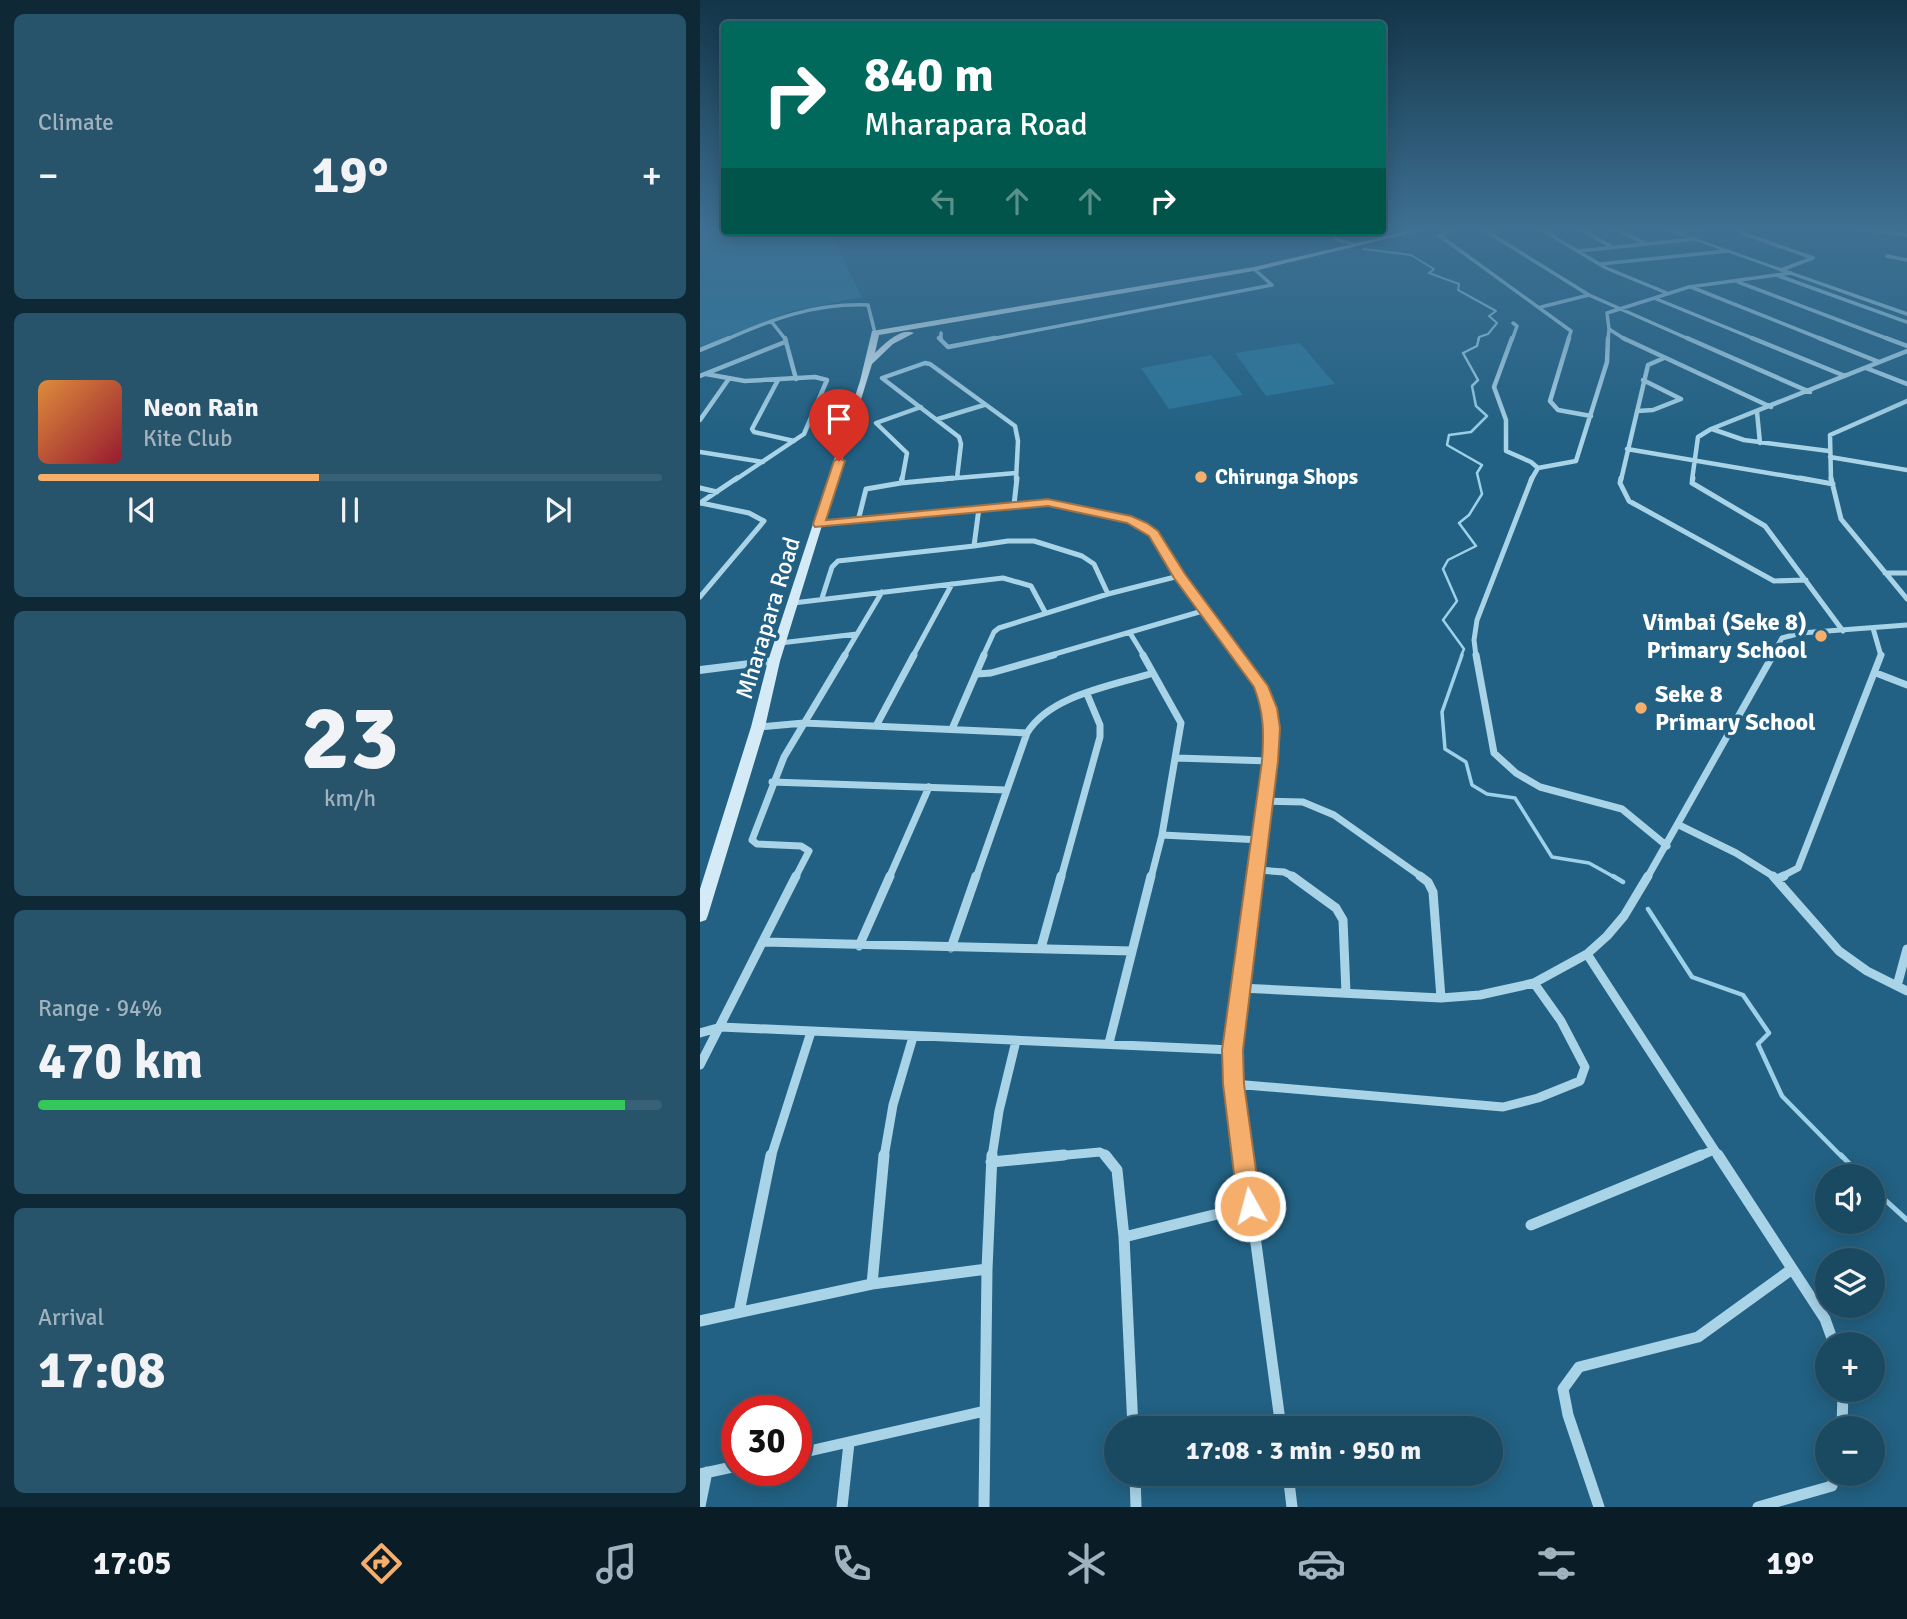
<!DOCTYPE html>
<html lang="en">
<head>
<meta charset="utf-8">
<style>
  :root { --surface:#1a4962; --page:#27536b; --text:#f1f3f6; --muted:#9fb2be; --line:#386177; --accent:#f5ae6b }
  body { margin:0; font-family:Signika,sans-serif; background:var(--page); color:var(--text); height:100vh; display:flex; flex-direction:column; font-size:26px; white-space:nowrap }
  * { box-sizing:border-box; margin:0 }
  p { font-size:23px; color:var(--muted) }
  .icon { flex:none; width:38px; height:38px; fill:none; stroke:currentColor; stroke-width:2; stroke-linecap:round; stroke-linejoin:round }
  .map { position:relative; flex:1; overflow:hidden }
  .details { display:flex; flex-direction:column; gap:14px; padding:14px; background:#0e2836; width:700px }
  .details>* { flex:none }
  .hud { position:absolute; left:21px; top:21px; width:665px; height:214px; border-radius:7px; box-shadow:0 4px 18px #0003,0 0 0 2px var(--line); background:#00695c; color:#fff; overflow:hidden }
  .buttons { position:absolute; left:1115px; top:1164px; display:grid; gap:14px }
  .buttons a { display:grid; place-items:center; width:70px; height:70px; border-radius:50%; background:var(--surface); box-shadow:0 4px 18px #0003,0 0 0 2px var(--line); font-size:35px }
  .speed { position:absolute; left:21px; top:1395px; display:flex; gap:14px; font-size:35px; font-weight:700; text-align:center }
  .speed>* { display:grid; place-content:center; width:91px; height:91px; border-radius:50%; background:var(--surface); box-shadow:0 4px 18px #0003,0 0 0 2px var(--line); line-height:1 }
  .speed .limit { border:10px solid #d22; background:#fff; color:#111 }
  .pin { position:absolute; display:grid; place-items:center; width:60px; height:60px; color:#fff; margin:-72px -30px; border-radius:50% 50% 50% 0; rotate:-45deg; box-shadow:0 0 7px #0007 }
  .pin .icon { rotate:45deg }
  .me { position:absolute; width:77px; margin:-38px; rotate:353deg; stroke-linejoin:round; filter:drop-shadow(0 0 5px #0008) }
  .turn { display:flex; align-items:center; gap:24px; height:147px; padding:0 28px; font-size:32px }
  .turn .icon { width:91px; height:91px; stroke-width:2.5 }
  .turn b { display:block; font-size:49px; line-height:60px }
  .lanes { display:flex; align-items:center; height:66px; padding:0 28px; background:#0003; justify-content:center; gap:35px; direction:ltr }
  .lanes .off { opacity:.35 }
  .big { font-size:52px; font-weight:700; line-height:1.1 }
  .details .widget { flex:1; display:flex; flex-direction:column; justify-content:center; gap:10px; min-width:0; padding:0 24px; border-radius:10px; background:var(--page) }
  .details .dial { align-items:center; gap:0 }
  .dial b { font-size:91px; line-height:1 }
  .song { display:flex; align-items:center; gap:21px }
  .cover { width:84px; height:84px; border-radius:10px; background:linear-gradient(135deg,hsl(30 70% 55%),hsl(350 70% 35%)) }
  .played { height:7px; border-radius:4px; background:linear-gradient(90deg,var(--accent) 45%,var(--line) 45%) }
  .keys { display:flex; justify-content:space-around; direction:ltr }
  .heat { display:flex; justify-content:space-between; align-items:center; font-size:38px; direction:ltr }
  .charge { height:10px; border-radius:5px; background:linear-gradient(90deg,#34c759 94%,var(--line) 0) }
  .trip { position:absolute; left:404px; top:1416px; width:399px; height:70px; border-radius:35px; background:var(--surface); box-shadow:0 4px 18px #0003,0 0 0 2px var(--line); font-weight:700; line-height:70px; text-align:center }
  .dock { display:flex; height:112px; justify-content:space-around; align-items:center; background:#0a1d27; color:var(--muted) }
  .dock .icon { width:49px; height:49px }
  .dock .active { color:var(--accent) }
  .dock b { font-size:32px; color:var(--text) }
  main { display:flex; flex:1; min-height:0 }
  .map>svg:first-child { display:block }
  .green { fill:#2b769b }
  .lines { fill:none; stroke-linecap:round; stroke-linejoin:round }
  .stream-far4 { stroke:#9dd1e9; stroke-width:2 }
  .stream-far3 { stroke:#9dd1e9; stroke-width:2.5 }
  .stream-far2 { stroke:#9dd1e9; stroke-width:3.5 }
  .stream-far1 { stroke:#9dd1e9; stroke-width:4.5 }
  .stream { stroke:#9dd1e9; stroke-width:5 }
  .minor-far5 { stroke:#a9d4e8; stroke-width:3.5 }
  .minor-far4 { stroke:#a9d4e8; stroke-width:4.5 }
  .minor-far3 { stroke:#a9d4e8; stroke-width:5 }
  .minor-far2 { stroke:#a9d4e8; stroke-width:7 }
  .minor-far1 { stroke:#a9d4e8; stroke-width:9 }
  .minor { stroke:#a9d4e8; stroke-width:11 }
  .tertiary { fill:#a9d4e8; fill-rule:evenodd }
  .secondary { fill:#d4ebf7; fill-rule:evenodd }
  .route { fill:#f5ae6b; stroke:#9f7146; stroke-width:2 }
  .poi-dot { fill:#f5ae6b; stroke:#226183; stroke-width:2.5 }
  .labels { text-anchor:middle; stroke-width:7; stroke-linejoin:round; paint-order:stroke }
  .far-poi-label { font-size:21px; font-weight:bold; fill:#fff; stroke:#226183; text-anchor:start }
  .street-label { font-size:24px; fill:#fff; stroke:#226183 }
  .poi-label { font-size:24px; font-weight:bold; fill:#fff; stroke:#226183; text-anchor:end }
</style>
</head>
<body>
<main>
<section class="details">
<div class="widget"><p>Climate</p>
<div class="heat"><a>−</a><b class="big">19°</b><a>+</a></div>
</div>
<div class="widget">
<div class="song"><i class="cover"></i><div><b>Neon Rain</b><p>Kite Club</p></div></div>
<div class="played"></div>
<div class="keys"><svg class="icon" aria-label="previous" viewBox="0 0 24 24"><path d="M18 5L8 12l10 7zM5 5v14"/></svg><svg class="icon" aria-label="pause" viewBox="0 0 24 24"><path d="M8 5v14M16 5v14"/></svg><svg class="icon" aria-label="next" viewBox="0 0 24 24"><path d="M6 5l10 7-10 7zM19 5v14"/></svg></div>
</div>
<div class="widget dial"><b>23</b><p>km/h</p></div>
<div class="widget"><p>Range · 94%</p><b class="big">470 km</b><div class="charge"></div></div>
<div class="widget"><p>Arrival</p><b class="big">17:08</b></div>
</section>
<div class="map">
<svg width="1207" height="1507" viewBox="0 0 1207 1507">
  <rect width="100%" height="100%" fill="#226183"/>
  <path class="green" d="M 0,228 L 24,228 L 24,231 L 129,231 L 162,297 L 92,311 L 0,347 Z
    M 600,343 L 635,384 L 566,396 L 535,353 Z
    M 511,355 L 543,395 L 469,409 L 441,368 Z"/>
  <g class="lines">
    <path class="stream-far4" d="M 632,231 L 637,240 L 653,244
      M 664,249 L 711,255 L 734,269 L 729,273 L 759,284 L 758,290 L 796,311 L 789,316 L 797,323 L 788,334 L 779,337 L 778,340"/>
    <path class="stream-far3" d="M 761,656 L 764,649 L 743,620 L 757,601 L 743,569 L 748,560 L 776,546 L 759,523 L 769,515 L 782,494 L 777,473 L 782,465 L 747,445 L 749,435 L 771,432 L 787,416 L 776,406 L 772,386 L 778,380 L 763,353 L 777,346 L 779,338"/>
    <path class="stream-far2" d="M 762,655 L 742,712 L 745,749 L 766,762 L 772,785 L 787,794 L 815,798 L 852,857 L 889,863 L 916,878"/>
    <path class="stream-far1" d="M 913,876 L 923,882
      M 948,909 L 992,977 L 1043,995 L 1069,1033 L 1058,1044 L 1082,1096 L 1142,1157"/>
    <path class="stream" d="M 1141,1155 L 1161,1176
      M 1172,1188 L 1207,1220"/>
    <path class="minor-far5" d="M 756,228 L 740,236 L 871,331 L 868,340
      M 781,228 L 889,295 L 991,340
      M 839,228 L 906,268 L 967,293
      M 878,228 L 912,247
      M 914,228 L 944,243
      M 1155,228 L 1207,235
      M 979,233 L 997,228
      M 1042,233 L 1113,258 L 1081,270
      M 878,251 L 995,239
      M 1187,256 L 1207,260
      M 900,264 L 1028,251
      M 1079,276 L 1207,322
      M 1038,282 L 1191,340
      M 991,287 L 1124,340
      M 954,298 L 1057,340
      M 841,307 L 889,295
      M 71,321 L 86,340
      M 25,340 C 72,319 115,303 168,305 L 175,333
      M 241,340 L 241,333
      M 286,340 L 572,285 L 554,269
      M 812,340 L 817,326 L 813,323
      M 908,340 L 909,329
      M 926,340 L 909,329 L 907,313 L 989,287 L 1091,273"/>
    <path class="minor-far4" d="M 85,338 L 96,379
      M 239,338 L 248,347 L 295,338
      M 812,338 L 794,387 L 806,420 L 806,451 L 831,462 L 838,468
      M 869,338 L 850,401 L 858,410 L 891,416
      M 923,338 L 1071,407
      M 987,338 L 1110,392
      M 1052,338 L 1145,376
      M 1119,338 L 1179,362
      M 1186,338 L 1207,346
      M 0,350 L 29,338
      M 1166,368 L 1207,384
      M 6,374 L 45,381 L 115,377 L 127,380 L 104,434 L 35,480
      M 0,376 L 85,342
      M 78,380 L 52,429 L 54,432 L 94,441
      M 937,411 L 953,410 L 981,399 L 943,380
      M 1057,412 L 1060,443
      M 238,419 L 284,405
      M 0,420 L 28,380
      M 1012,429 L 1044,440 L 1129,451
      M 927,449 L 1110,480
      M 0,452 L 63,462
      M 1130,457 L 1207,470
      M 316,473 L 257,478 L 261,444 L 259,437 L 182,378 L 225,363 L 230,364 L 315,426 L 318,441 L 316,480
      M 202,480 L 207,453 L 176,423 L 221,407
      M 234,480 L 257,478
      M 831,480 L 838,468 L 876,461 L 907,362 L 908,338
      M 921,480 L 948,365 L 964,358
      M 992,480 L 998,437 L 1011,429 L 1207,351
      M 1131,480 L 1130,435 L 1207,401"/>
    <path class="minor-far3" d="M 202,478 L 201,483 L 253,478
      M 921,478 L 920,483 L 929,501 L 1074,581 L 1106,580
      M 993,478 L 992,483 L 1065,526 L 1143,631
      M 1100,478 L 1133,484
      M 1131,478 L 1141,519 L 1207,599
      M 0,488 L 17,492
      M 0,503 L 37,478
      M 314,505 L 317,478
      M 279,508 L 274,546 L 308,541 L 334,541 L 382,556 L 394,564 L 408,594 L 479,576
      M 158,521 L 166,489 L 201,483
      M 119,524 L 348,502 L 431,520 L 454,534 L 479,576 L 539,656
      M 1185,573 L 1207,573
      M 0,597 L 64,521 L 49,513 L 1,503
      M 122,598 L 132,567 L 138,561 L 274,546
      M 93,603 L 303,578 L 331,586 L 345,612
      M 1173,628 L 1181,656
      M 430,633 L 444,656
      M 80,643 L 157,634
      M 144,656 L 182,592
      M 213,656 L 252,584
      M 283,656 L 294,632 L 299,628 L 408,594
      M 348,656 L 506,610
      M 776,656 L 774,640 L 777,620 L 832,478
      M 1072,656 L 1082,638 L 1101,633 L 1207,625"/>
    <path class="minor-far2" d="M 443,655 L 481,723 L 462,835 L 451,878
      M 538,655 C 556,679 568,698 573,728 L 555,878
      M 776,655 L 794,753 L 816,773 L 840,787 L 922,809 L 967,846
      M 1176,673 L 1207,685
      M 277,674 L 291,673 L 354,655
      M 176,726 L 214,655
      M 59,727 L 104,723 L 327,733
      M 252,729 L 284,655
      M 476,758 L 570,761
      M 72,782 L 306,790
      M 565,801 L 603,802 L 634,815 L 723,878
      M 979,825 L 1036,853 L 1076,878
      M 462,835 L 561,840
      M 558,870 L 584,872 L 596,878
      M 95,878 L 109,851 L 101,846 L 57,844 L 52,840 L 84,757 L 145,655
      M 189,878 L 229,787
      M 276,878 L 327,733 C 350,695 412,686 453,673
      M 361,878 L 400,737 L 400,725 L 387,694
      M 947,878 L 1073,655
      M 1079,878 L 1098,868 L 1181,655"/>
    <path class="minor-far1" d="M 592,876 L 636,908 L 643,920 L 646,993
      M 720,876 L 728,882 L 733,892 L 741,998
      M 1073,876 L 1139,951 L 1167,971 L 1207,991
      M 1077,879 L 1084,876
      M 65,942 L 432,951
      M 159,946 L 190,876
      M 251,948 L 276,876
      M 341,948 L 361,876
      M 887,954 L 1019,1157
      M 1197,986 L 1207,949
      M 540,988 L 741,998 L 780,995 L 834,983 L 887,954 L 907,936 L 924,916 L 948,876
      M 0,1033 L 21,1027 L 532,1050
      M 409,1043 L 451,876
      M 0,1065 L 96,876
      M 534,1084 L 803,1107 L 838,1098 L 880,1081 L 885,1067 L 861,1021 L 834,983
      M 71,1157 L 111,1032
      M 184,1157 L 193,1105 L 213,1037
      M 292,1157 L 299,1111 L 316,1041
      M 345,1157 L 400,1152 L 408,1157
      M 544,1157 L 532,1050 L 555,876
      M 997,1157 L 1014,1150"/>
    <path class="minor" d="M 405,1155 L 417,1170 L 424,1237 L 433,1428
      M 544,1155 L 581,1428
      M 1018,1155 L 1125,1319 L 1134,1344
      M 291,1162 L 364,1155
      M 831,1225 L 1001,1155
      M 424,1237 L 550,1206
      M 287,1269 L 292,1155
      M 172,1284 L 184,1155
      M 39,1312 L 71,1155
      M 0,1321 L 172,1284 L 287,1269 L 284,1507
      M 1142,1428 L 1143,1390
      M 96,1454 L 285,1411
      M 0,1474 L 37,1466
      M 435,1474 L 436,1507
      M 588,1474 L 592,1507
      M 0,1506 L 7,1472
      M 142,1507 L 149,1443
      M 899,1507 L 868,1415 L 863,1389 L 879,1367 L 998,1337 L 1092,1269
      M 1058,1507 L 1132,1486 L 1135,1474"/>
    <path class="tertiary" d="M 959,228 L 966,228 L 1207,312 L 1207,316 Z
      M 74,657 L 80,661 L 78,664 L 0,674 L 0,666 Z"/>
    <path class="secondary" d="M 722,228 L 731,228 L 554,271 L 179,335 L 175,353 C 184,344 201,327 214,333 L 193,344 L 172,364 L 80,661 L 65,727 L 8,915 L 6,920 L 0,922 L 0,889 L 51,727 L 68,661 L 160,381 L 172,331 L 554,267 Z"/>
  </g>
  <linearGradient id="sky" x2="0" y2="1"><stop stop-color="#133548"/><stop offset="0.52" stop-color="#3e7093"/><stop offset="1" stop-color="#3e7093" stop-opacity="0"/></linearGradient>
  <rect width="1207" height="439" fill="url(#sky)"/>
  <path class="route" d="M 139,458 L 145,461 L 126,520 L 348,499 L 431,516 L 447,523 L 458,531 L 485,574 L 568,686 L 577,708 L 580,728 L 578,761 L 543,1050 L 544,1084 L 561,1206 L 558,1214 L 550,1217 L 541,1214 L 538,1206 L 523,1084 L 522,1050 L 562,761 C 564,733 564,713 554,687 L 474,578 L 449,536 L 427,523 L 348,506 L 115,527 L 113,524 L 134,461 Z"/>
  <g class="poi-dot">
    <circle cx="501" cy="477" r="7"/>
    <circle cx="1121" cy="636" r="7"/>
    <circle cx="941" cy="708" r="7"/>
  </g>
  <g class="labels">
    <g class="far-poi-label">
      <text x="515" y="484">Chirunga Shops</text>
    </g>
    <g class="street-label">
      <text transform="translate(68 618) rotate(-73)" y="8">Mharapara Road</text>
    </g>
    <g class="poi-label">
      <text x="1107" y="630">Vimbai (Seke 8)<tspan x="1107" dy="28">Primary School</tspan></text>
      <text x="955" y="702" text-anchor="start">Seke 8<tspan x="955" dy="28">Primary School</tspan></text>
    </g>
  </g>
</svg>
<div class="buttons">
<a><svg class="icon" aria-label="sound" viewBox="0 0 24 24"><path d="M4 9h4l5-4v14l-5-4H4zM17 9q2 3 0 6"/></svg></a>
<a><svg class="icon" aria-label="layers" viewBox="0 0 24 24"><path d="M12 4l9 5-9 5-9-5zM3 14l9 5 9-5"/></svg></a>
<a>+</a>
<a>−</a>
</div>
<div class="speed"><div class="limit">30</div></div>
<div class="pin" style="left:139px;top:461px;background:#d93025"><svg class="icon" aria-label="arrive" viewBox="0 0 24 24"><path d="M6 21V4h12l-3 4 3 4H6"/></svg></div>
<svg class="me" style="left:550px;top:1206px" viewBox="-20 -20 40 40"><circle r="17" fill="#f5ae6b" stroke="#fff" stroke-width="3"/><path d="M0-11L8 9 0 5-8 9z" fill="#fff"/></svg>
<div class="trip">17:08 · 3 min · 950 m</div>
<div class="hud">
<div class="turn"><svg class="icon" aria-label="right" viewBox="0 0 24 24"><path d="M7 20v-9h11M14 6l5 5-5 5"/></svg><div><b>840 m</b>Mharapara Road</div></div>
<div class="lanes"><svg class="icon off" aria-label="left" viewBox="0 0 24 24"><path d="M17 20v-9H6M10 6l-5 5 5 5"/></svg><svg class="icon off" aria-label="ahead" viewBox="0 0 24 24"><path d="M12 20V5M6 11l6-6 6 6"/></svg><svg class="icon off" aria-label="ahead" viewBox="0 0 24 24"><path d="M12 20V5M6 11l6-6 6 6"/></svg><svg class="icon" aria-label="right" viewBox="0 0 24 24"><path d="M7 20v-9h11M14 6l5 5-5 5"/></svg></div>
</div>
</div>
</main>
<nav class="dock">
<b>17:05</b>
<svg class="icon active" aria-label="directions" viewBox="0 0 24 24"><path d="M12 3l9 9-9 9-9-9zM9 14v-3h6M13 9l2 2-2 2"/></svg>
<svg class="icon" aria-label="music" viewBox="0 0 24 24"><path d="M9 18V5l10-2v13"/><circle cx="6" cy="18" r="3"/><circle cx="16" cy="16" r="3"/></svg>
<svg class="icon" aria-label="phone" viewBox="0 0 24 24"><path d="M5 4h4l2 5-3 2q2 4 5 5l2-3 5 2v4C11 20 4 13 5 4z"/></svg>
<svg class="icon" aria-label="climate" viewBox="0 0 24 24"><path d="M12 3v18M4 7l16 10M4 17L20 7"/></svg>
<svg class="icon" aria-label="car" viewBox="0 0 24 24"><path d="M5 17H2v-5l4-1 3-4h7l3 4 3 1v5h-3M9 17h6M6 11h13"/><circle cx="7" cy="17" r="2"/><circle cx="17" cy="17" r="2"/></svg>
<svg class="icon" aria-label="filters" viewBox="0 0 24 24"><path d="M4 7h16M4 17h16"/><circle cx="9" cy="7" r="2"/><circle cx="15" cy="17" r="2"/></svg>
<b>19°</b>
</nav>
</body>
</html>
